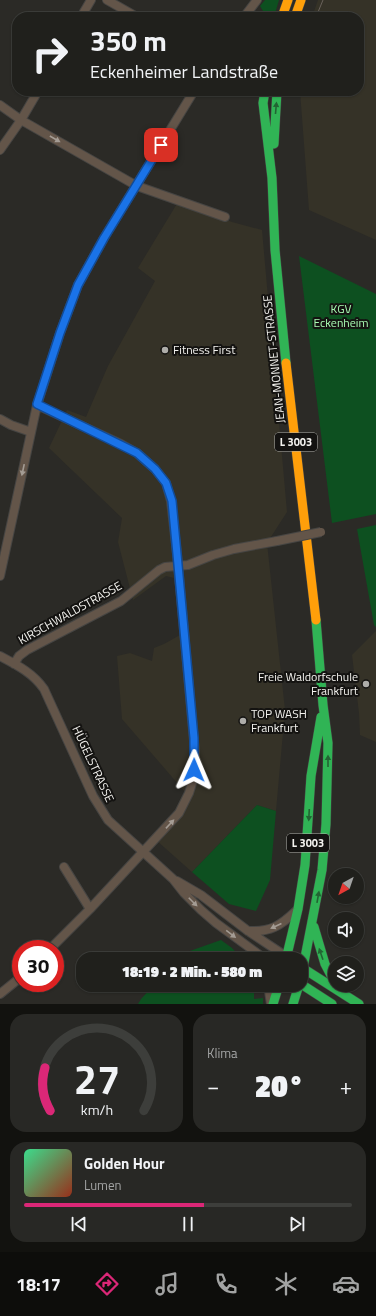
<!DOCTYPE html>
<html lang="de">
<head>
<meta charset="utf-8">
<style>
  :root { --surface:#20201c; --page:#282825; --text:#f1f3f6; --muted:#a2a3a3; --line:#3d3e3b; --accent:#db2777 }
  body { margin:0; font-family:"Titillium Web",sans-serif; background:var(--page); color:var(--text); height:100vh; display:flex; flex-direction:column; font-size:15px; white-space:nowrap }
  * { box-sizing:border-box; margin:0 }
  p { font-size:13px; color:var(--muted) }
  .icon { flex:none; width:22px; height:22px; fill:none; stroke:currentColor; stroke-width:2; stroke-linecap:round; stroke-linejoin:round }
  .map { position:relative; height:1004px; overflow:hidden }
  .panel { display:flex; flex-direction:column; gap:10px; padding:10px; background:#12120f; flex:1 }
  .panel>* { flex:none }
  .top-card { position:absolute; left:12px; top:12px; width:352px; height:84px; border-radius:16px; box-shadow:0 1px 3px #0004,0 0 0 1px var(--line); background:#20201c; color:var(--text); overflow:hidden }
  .needle { width:26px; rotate:220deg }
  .buttons { position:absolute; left:328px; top:868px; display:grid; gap:8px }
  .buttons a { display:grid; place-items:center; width:36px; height:36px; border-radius:50%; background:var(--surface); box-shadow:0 1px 3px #0004,0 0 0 1px var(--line); font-size:20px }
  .speed { position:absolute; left:12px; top:940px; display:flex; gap:8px; font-size:20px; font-weight:700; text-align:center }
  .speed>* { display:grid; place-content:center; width:52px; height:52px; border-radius:50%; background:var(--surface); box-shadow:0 1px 3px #0004,0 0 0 1px var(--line); line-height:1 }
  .speed .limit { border:6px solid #d22; background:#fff; color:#111 }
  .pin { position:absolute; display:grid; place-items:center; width:34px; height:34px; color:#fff; margin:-17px; border-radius:8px; box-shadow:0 2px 6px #0006 }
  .me { position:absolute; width:44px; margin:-22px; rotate:1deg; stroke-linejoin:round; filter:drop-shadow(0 0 3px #0008) }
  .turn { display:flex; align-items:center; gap:14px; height:84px; padding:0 12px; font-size:18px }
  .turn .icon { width:52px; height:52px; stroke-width:2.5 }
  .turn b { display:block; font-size:28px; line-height:34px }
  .big { font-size:30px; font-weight:800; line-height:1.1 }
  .panel .tile { flex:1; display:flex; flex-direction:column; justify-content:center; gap:6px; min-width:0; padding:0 14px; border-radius:16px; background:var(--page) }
  .panel .dial { align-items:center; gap:0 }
  .dial svg { height:104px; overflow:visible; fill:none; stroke:var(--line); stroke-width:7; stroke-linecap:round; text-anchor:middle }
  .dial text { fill:var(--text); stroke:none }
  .song { display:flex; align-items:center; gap:12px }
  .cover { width:48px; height:48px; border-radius:6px; background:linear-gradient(135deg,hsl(150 70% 55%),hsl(10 70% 35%)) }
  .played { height:4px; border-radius:2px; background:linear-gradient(90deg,var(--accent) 55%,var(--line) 55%) }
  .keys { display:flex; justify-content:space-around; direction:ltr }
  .heat { display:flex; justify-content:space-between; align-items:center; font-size:22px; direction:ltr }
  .panel .tiles { flex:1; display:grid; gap:10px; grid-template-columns:1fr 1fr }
  .tile:last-child { grid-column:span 2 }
  .trip { position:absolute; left:76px; top:952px; width:232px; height:40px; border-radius:16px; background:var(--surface); box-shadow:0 1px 3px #0004,0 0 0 1px var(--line); font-weight:800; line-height:40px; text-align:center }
  .menu { display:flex; height:64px; justify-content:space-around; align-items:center; background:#0d0d0b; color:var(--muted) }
  .menu .icon { width:28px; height:28px }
  .menu .active { color:var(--accent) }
  .menu b { font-size:18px; color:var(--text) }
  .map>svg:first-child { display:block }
  .built { fill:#353227 }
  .green { fill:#0d5020 }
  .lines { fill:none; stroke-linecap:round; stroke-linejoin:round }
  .street-casing { stroke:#464543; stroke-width:10 }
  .fast-casing { stroke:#464543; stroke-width:10 }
  .slow-casing { stroke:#464543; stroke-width:10 }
  .street { stroke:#635549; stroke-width:8 }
  .fast { stroke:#30b455; stroke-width:9 }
  .slow { stroke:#ff9f0a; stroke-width:9 }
  .tram { stroke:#6a625b; stroke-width:1 }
  .street-bridge-casing { stroke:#464543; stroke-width:10; stroke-linecap:butt }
  .street-bridge { stroke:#635549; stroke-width:8 }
  .oneway { fill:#226433 }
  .oneway2 { fill:#a49c94 }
  .route-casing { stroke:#114b97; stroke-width:10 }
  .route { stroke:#1a73e8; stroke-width:7 }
  .poi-dot { fill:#aeada9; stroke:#141311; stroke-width:1.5 }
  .labels { text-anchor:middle; stroke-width:4; stroke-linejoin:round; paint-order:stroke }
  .shield { fill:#141311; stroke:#b1b0ac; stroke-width:1 }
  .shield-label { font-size:11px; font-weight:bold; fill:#f4f3ef }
  .park-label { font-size:12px; fill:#a8fab2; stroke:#141311 }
  .poi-label { font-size:12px; fill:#f4f3ef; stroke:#141311; text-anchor:start }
  .street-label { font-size:12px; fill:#f4f3ef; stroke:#141311 }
</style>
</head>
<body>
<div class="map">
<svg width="376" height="1004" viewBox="0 0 376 1004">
  <rect width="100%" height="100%" fill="#2b2a26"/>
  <path class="built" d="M 318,0 L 376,0 L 376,240 L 309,210 L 300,91 L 359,91 L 359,17 L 312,17 Z
    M 178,202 L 232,222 L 262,230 L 287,512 L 267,543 L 285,710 L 276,811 L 257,805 L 192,872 L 156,840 L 191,799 L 122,719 L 117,656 L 130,653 L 152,661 L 154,648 L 164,644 L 180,635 L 174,578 L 166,576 L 133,600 L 118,542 L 122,518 L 49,448 L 67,410 L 86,417 L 108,366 L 155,281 L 138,268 Z
    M 376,631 L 376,742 L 360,735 L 359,713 L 352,655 Z"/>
  <path class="green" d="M 265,0 L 279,0 L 274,17 L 259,17 L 263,11 L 260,6 Z
    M 299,256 L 376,294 L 376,514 L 332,523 Z
    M 376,525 L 376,627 L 374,625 L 357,529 Z
    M 257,805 L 276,811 L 270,880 L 256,911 L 229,904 L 192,872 Z
    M 221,940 L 232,948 L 242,959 L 180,959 L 187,952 Z
    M 154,985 L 254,985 L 254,999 L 263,998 L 263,1004 L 138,1004 L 141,999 Z"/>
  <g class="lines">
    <g class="street-casing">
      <path id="street" d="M 107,0 L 137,17
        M 81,17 L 91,0
        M 244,17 L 257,0
        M 0,105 L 21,120 L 137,186 L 225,217
        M 0,150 L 21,120 L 38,91
        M 37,405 L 121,444 L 137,453 L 155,469 L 166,483 L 171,501 L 177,554 L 195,752 L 193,780 L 189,793 L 179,813 L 90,909 L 50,949
        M 0,419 L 11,425 L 31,432
        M 0,576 L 37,405 L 60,333 L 78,285 L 104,238 L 194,91
        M 0,656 C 17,665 33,673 44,689 L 93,796 L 108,820 L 173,879 L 184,893 L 201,910 L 216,923 L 265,959
        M 14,664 L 19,656 L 27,650 L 121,601 L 159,570 L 165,567 L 188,565 L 213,555 L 234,549 L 277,541
        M 64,867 L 90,909
        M 177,881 L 201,895 L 248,931 L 287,957
        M 248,931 C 271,932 280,926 296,911
        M 268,985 L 271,1004
        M 0,994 L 21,977"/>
    </g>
    <g class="fast-casing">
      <path id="fast" d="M 265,91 L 263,103 L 272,178 L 275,250 L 286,363
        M 274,144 L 277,91
        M 314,927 L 325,964 L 335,983
        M 286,959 L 298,909 L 305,865 L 311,776 L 321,717
        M 301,967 L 359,1004
        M 301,978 L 322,870 L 326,824 L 328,743 L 323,705 L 316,620
        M 301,984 L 332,1004
        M 273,1004 L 279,985
        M 293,1004 L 299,985"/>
    </g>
    <g class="slow-casing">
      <path id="slow" d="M 282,17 L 288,0
        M 295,17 L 301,0
        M 286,363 L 316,620"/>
    </g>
    <use href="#street" class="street"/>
    <use href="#fast" class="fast"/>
    <use href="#slow" class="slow"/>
    <path class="tram" d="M 316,17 L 323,0"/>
    <g class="street-bridge-casing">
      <path id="street-bridge" d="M 277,541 L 321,532"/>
    </g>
    <use href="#street-bridge" class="street-bridge"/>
  </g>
  <defs><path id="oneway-solid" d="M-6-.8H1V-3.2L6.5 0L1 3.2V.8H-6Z"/></defs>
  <g class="oneway">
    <use href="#oneway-solid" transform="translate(276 108) rotate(-85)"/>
    <use href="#oneway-solid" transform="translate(328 761) rotate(-90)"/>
    <use href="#oneway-solid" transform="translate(309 815) rotate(93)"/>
    <use href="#oneway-solid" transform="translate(318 897) rotate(-80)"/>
    <use href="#oneway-solid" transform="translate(321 954) rotate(-109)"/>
  </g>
  <g class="oneway2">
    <use href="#oneway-solid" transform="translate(55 139) rotate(30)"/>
    <use href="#oneway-solid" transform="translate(23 470) rotate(102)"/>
    <use href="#oneway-solid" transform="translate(170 824) rotate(-47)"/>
    <use href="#oneway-solid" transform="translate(193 902) rotate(45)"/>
    <use href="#oneway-solid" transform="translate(276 926) rotate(155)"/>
    <use href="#oneway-solid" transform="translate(231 934) rotate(37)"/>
  </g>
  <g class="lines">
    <g class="route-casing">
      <path id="route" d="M 161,145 L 104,238 L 78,285 L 60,333 L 37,404 L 137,453 L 155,469 L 166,483 L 172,501 L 177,554 L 194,738 L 194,770"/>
    </g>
    <use href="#route" class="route"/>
  </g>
  <g class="poi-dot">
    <circle cx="165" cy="350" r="4"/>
    <circle cx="366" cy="684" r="4"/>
    <circle cx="243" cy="721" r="4"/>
  </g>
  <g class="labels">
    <g class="shield">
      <rect x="275" y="433" width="42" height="18" rx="3"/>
      <rect x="287" y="834" width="42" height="18" rx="3"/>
    </g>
    <g class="shield-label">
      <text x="296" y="446">L 3003</text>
      <text x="308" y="847">L 3003</text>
    </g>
    <g class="park-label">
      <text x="341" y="313">KGV<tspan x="341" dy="14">Eckenheim</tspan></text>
    </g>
    <g class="poi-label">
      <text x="173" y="354">Fitness First</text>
      <text x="358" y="681" text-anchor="end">Freie Waldorfschule<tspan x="358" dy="14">Frankfurt</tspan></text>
      <text x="251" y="718">TOP WASH<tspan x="251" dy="14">Frankfurt</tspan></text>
    </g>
    <g class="street-label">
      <text transform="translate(274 359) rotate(-96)" y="4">JEAN-MONNET-STRASSE</text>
      <text transform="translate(70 613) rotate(-29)" y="4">KIRSCHWALDSTRASSE</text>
      <text transform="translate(93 764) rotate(65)" y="4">HÜGELSTRASSE</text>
    </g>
  </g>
</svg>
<div class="buttons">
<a><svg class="needle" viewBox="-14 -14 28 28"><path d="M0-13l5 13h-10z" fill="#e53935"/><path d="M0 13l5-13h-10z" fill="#a2a3a3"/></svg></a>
<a><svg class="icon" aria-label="sound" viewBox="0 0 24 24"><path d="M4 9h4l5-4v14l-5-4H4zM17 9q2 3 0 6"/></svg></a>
<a><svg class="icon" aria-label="layers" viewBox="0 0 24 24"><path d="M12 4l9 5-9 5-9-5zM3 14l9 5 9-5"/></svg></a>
</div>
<div class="speed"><div class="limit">30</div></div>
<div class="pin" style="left:161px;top:145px;background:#d93025"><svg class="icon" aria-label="arrive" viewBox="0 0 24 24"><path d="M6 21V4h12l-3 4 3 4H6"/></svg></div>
<svg class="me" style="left:194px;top:770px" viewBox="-20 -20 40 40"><path d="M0-17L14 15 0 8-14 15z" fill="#1a73e8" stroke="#fff" stroke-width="4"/></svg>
<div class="trip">18:19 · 2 Min. · 580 m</div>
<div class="top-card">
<div class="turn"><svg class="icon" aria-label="right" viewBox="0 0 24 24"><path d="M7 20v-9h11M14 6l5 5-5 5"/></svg><div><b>350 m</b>Eckenheimer Landstraße</div></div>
</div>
</div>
<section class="panel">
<div class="tiles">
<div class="tile dial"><svg viewBox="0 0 100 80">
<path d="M14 69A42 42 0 1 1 86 69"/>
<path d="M14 69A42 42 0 0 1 10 36" stroke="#db2777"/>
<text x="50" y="56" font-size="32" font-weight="700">27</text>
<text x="50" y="72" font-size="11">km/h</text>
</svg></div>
<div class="tile"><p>Klima</p>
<div class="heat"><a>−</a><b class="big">20°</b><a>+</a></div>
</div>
<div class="tile">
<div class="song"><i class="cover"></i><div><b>Golden Hour</b><p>Lumen</p></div></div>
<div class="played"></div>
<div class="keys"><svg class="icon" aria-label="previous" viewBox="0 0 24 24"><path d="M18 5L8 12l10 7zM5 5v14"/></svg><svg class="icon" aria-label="pause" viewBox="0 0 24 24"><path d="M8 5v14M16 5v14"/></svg><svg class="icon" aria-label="next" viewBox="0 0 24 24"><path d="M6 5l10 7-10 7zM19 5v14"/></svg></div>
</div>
</div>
</section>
<nav class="menu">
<b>18:17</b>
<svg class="icon active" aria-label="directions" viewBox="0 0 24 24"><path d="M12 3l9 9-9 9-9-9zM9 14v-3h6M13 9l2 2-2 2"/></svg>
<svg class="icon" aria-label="music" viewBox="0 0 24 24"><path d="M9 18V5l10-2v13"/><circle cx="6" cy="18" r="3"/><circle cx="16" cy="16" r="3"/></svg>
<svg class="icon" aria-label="phone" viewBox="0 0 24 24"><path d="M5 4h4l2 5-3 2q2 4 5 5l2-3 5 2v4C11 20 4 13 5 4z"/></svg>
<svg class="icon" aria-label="climate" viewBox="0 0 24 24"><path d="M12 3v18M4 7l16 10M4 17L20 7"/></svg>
<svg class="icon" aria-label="car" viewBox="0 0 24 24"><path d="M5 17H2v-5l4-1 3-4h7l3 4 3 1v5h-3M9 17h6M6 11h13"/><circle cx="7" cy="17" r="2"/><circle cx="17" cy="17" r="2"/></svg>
</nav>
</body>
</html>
